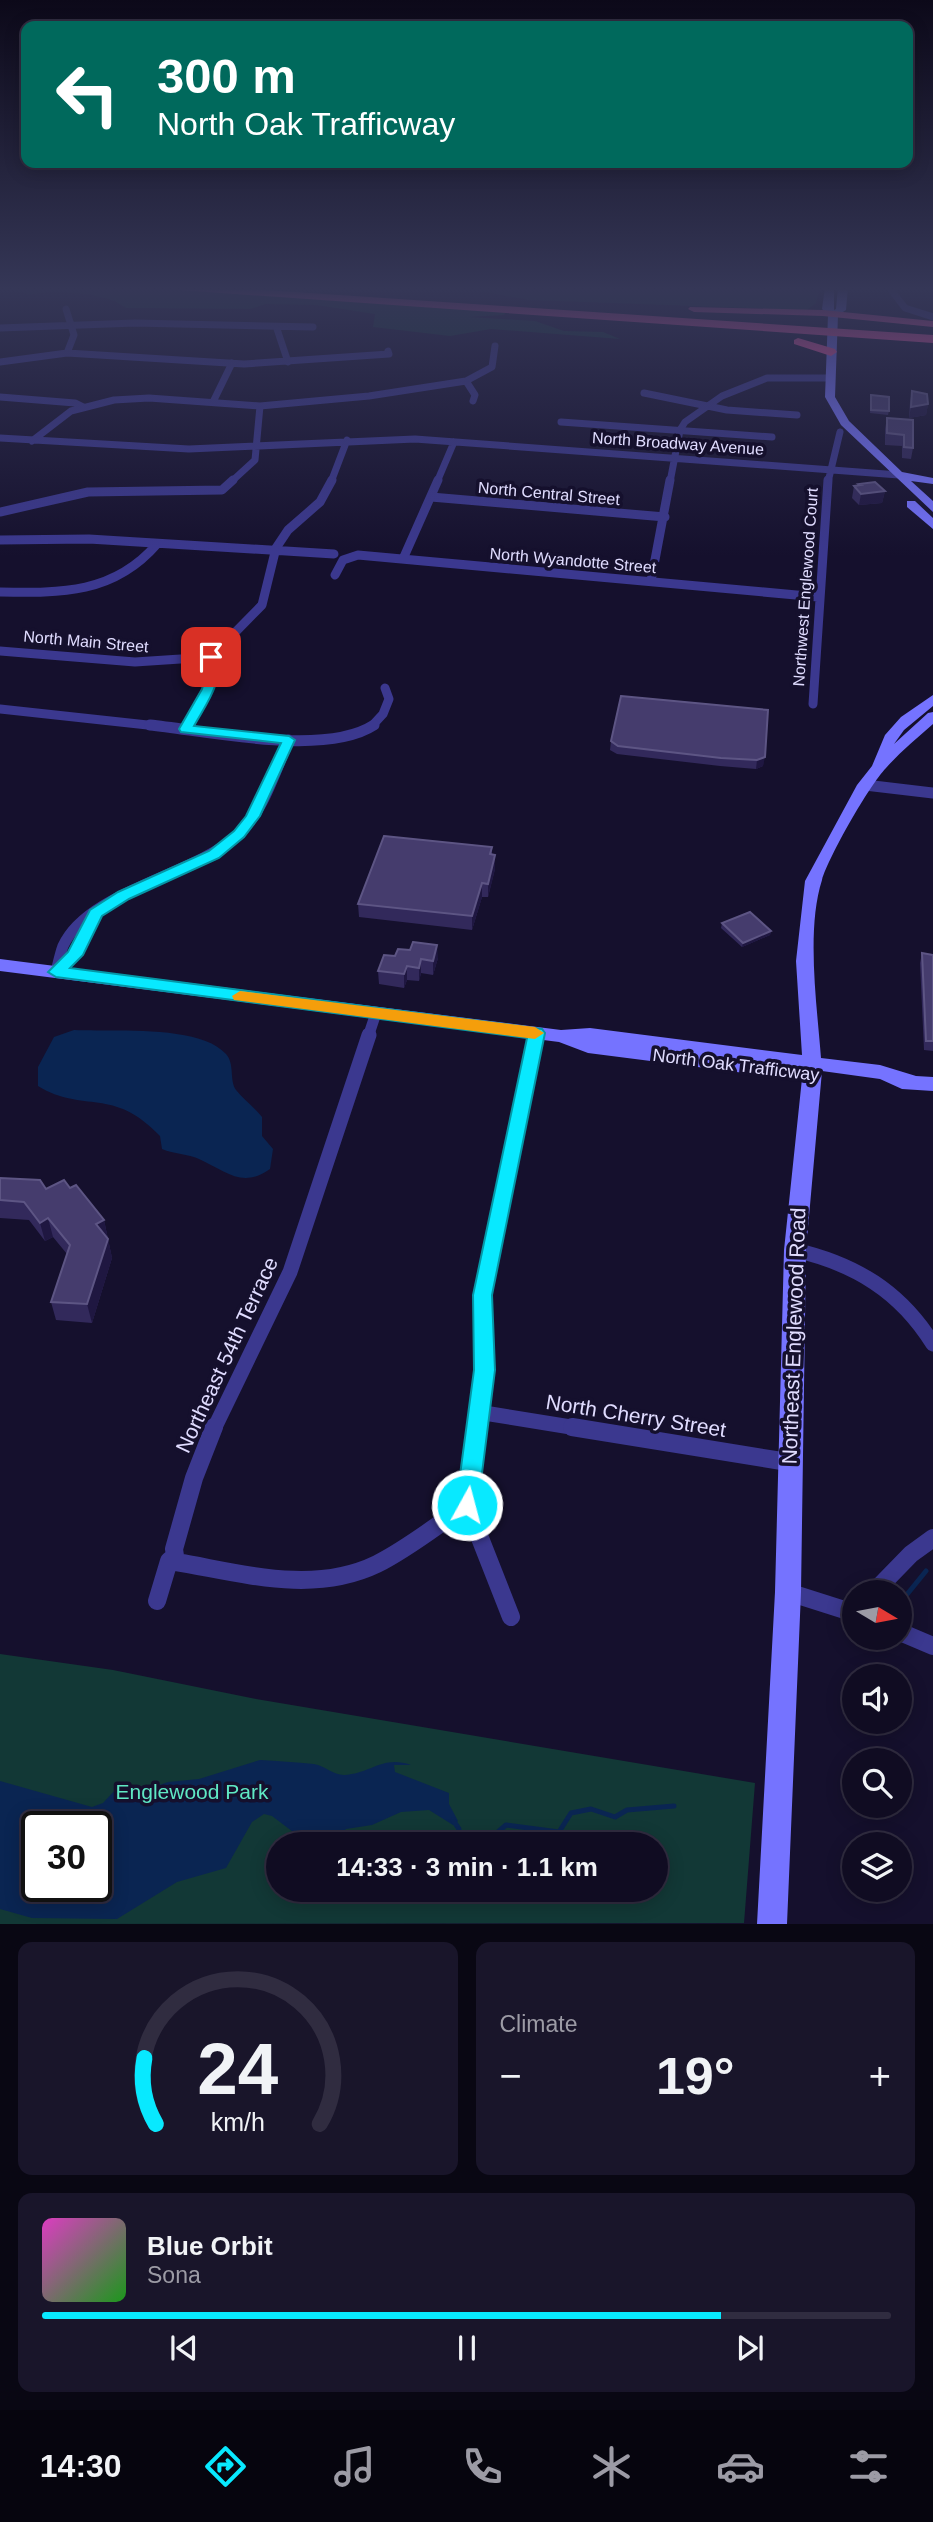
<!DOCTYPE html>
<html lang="en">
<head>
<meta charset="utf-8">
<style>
  :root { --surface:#100c22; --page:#19152a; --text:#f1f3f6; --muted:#9c9ba5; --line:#302c40; --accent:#08e9ff }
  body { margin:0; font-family:Helvetica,sans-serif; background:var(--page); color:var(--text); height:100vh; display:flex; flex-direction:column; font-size:26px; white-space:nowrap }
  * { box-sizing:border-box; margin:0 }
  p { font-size:23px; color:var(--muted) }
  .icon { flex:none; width:38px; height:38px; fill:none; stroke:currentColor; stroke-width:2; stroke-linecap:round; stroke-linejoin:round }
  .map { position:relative; height:1924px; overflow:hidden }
  .drawer { display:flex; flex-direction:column; gap:18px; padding:18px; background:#090713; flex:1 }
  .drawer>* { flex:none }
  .banner { position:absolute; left:21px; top:21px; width:892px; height:147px; border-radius:14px; box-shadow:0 4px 18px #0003,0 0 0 2px var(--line); background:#00695c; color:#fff; overflow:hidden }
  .needle { width:46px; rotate:100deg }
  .controls { position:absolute; left:842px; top:1580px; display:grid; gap:14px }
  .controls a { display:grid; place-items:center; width:70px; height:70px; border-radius:50%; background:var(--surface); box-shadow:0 4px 18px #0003,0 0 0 2px var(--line); font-size:35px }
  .speed { position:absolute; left:21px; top:1811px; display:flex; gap:14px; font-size:35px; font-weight:700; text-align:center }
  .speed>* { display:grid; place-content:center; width:91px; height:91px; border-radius:50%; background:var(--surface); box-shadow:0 4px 18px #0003,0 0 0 2px var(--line); line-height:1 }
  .speed .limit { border:4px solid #111; border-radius:10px; background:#fff; color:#111 }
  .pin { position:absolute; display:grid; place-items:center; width:60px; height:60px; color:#fff; margin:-30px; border-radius:14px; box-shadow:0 4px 10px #0006 }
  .me { position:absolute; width:77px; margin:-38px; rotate:7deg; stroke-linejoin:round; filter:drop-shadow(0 0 5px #0008) }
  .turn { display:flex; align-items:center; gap:24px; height:147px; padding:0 21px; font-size:32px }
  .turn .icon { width:91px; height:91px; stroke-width:2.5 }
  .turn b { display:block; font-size:49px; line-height:60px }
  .big { font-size:52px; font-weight:800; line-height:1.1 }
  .drawer .card { flex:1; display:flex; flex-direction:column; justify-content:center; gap:10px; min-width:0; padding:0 24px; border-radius:14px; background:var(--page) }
  .drawer .dial { align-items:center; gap:0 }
  .dial svg { height:182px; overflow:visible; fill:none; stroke:var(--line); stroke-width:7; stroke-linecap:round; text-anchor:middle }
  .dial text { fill:var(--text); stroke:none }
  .song { display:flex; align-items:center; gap:21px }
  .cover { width:84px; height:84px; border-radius:10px; background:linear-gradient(135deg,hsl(310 70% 55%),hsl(120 70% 35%)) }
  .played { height:7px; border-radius:4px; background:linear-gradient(90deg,var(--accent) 80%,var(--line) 80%) }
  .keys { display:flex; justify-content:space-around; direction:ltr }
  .heat { display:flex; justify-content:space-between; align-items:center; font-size:38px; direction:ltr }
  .drawer .tiles { flex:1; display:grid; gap:18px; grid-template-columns:1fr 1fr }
  .card:last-child { grid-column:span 2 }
  .trip { position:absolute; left:266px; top:1832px; width:402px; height:70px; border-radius:35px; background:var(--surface); box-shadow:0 4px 18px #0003,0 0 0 2px var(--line); font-weight:800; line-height:70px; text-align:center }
  .tabs { display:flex; height:112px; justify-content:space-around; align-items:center; background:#06050e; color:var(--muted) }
  .tabs .icon { width:49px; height:49px }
  .tabs .on { color:var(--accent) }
  .tabs b { font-size:32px; color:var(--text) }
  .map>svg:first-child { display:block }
  .green { fill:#123836; fill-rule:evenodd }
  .water { fill:#0a2552; fill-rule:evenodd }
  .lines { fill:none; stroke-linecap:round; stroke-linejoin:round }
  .stream { stroke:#0a2552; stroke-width:5 }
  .street-far4 { stroke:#3b388f; stroke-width:7 }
  .street-far3 { stroke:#3b388f; stroke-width:9 }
  .street-far2 { stroke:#3b388f; stroke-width:11 }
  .street-far1 { stroke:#3b388f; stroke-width:15 }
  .street { stroke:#3b388f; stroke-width:18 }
  .secondary { fill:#7573ff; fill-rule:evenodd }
  .highway { fill:#ff57a9; fill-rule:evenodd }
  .wall { fill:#32295b }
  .shaded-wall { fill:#1f1741 }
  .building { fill:#453c6d; stroke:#5d5584; stroke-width:2 }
  .route { fill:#08e9ff; stroke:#0597a6; stroke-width:2 }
  .slow { fill:#f59e0b }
  .labels { text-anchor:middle; stroke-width:7; stroke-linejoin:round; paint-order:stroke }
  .far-street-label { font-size:16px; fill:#e0dcff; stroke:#15102d }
  .street-label { font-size:18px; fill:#e0dcff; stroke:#15102d }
  .near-street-label { font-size:21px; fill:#e0dcff; stroke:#15102d }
  .near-park-label { font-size:21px; fill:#5fe8c4; stroke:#15102d }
</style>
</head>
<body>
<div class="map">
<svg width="933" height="1924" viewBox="0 0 933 1924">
  <rect width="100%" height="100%" fill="#15102d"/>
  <path class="green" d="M 0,287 L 108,289 L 133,287 L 506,312 L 504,315 L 469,317 L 535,321 L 564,331 L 603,332 L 620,339 L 491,329 L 450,336 L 373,327 L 375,314 L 316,305 L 266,304 L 250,309 L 126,308 L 115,301 L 89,294 L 54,292 L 29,294 Z
    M 460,287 L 820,287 L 816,303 L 807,310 L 529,300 Z
    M 0,1654 L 113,1670 L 256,1699 L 755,1783 L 744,1923 L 0,1924 ZM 37,1827 L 96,1827 L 96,1886 L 37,1886 ZM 278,1844 L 656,1844 L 656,1890 L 278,1890 Z"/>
  <path class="water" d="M 74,1030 C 112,1032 200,1024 226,1054 C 235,1064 229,1080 236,1090 C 243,1099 254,1107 262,1117 L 262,1136 L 273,1149 L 270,1169 C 242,1189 226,1171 199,1159 C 188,1154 174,1154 162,1149 L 160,1136 C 113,1086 84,1114 38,1086 L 38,1067 L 54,1037 Z
    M 260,1760 C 277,1761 296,1762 314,1764 C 325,1766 333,1775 344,1775 C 371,1774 382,1755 411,1765 L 394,1765 L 395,1772 L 449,1793 L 449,1804 L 458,1821 L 453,1825 L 429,1810 L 401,1812 L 372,1825 L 346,1829 L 330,1844 L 313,1844 L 305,1841 L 272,1816 L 264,1814 L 252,1822 L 226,1868 L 177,1882 L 117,1919 L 32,1918 L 0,1909 L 0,1781 L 92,1807 L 103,1803 L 117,1788 L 127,1797 L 168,1782 L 199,1779 ZM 37,1827 L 96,1827 L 96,1886 L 37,1886 Z"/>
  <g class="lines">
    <path class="stream" d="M 900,1603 L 926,1571
      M 453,1820 L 459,1829 L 459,1840 L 465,1844
      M 473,1844 L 491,1838 L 506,1825 L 559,1832 L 571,1813 L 591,1809 L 615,1817 L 627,1810 L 674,1806"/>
    <path class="street-far4" d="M 889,287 L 905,308 L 933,317
      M 66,309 L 74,335 L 67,353
      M 0,328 L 135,323 L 313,327
      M 277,329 L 288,362
      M 0,362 L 67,353 L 244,364 L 389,354 L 388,351
      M 466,381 L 475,395 L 473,401
      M 644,393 L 727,410 L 797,415
      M 0,397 L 75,403 L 83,407
      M 213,402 L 232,363
      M 561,422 L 772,437
      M 0,438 L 189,449 L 415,439 L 899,475
      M 32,441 L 71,411 L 114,400 L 149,398 L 260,406 L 369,396 L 466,381 L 492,367 L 495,346
      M 231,482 L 255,460 L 260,406
      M 331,482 L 347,440
      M 437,482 L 454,442
      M 670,482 L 680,430 L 685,422 L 722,396 L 767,378 L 830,378
      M 828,482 L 840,432"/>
    <path class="street-far3" d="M 431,497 L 665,517
      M 0,512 L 88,492 L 222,490 L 233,480
      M 0,540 L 89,539 L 334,554
      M 403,559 L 438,480
      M 335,575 L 343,560 L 358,555 L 818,597
      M 651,581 L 670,480
      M 0,592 C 61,593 114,594 157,544
      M 0,651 L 135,662 L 211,657
      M 211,657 L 262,605 L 276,548 L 288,530 L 320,502 L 332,480
      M 813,704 L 828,480
      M 0,709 L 166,727
      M 186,727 L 208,686 L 211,657
      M 371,727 L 383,714 L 389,699 L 385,688"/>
    <path class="street-far2" d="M 150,725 C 208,731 325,757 374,725
      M 185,729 L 187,725
      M 865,785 L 933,793
      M 56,972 C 58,964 60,954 63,946 C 88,891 193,876 238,835 C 264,811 275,771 289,740
      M 56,972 L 75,955 L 95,913
      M 368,1037 L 376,1013
      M 536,1037 L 537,1033"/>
    <path class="street-far1" d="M 795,1250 C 855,1264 900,1291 933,1344
      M 478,1412 L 583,1429
      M 214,1429 L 290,1272 L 369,1035
      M 477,1429 L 484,1370 L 483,1295 L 537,1035"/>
    <path class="street" d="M 477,1427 L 467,1505 L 511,1617
      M 572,1427 L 788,1462
      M 175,1556 L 174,1549 L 194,1478 L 214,1427
      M 175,1556 L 176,1562 C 242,1573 313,1595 377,1564 C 409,1548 437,1525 467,1505
      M 788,1592 L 854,1613
      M 874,1592 L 911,1554 L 933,1538
      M 157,1601 L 169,1561 L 175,1556
      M 900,1632 L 933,1646"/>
    <path class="secondary" d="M 825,287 L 834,287 L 834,310 L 836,309 L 838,287 L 848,287 L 846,310 L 838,315 L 835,397 L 849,421 L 902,472 L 933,478 L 933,484 L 911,481 L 933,501 L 933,512 L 841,425 L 825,397 L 828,315 L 822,309 Z
      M 907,501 L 915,501 L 933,518 L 933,529 L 907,507 Z
      M 933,695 L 933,706 L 904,730 L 894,744 L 928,713 L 933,712 L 933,724 C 917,738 900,752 886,768 C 869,786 829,856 822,880 C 806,930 817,1005 821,1058 L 880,1065 L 916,1076 L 933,1077 L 933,1091 L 902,1089 L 880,1079 L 822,1071 L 806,1250 L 801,1592 L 787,1924 L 757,1924 L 775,1592 L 784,1250 L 803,1069 L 783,1066 L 785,1070 L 783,1075 L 776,1077 L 588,1053 L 559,1042 L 0,971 L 0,959 L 561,1030 L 590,1028 L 802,1055 L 796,961 L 805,881 L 857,785 L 872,766 L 885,735 L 901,717 Z"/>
    <path class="highway" d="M 174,287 L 221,287 L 933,335 L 933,343 L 179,290 Z
      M 690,307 L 823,310 L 933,321 L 933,327 L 823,316 L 694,312 L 688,309 Z
      M 798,338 L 835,349 L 837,352 L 831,356 L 794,344 L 794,340 Z"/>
  </g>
  <path class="wall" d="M 912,391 L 928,404 L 926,415 L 909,418 L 910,402 Z
    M 871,395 L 889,411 L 888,415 L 870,413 Z
    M 887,418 L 913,420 L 913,448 L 911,459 L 902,458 L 902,446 L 885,445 L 885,429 Z
    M 859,484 L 885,491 L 882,503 L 859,505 L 852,498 L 854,486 L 859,486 Z
    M 768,710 L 763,766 L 756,769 L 720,766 L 617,754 L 610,750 L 611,741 Z
    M 492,847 L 492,855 L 495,855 L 495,869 L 488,897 L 482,897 L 472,930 L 359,917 L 358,904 Z
    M 722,923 L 771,931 L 770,935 L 742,947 L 721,928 Z
    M 922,953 L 933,955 L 933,1051 L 924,1050 L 920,963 Z
    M 395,956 L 438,958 L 433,975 L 421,973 L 419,981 L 407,980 L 404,988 L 379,984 L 378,971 Z
    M 0,1178 L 46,1189 L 70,1188 L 104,1220 L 112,1258 L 92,1323 L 56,1320 L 51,1302 L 67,1254 L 53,1237 L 45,1241 L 29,1220 L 0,1218 Z"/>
  <path class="shaded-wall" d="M 928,404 L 926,415 L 909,418 L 911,407 Z
    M 885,491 L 882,503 L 859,505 L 861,494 Z
    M 765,757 L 763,766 L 756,769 L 757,760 Z
    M 495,855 L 495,869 L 488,897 L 488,884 Z
    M 482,883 L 482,897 L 472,930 L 472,916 Z
    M 771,931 L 770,935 L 742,947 L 743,943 Z
    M 437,945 L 438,958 L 433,975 L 433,961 Z
    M 421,959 L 421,973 L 419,981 L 419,968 Z
    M 407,966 L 407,980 L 404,988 L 404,974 Z
    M 48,1218 L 53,1237 L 45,1241 L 40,1223 Z
    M 104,1220 L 108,1239 L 96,1224 Z
    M 108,1239 L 112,1258 L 92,1323 L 87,1304 Z"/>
  <path class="building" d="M 912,391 L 927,394 L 928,404 L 911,407 Z
    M 871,395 L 889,397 L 889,411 L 871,410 Z
    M 887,418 L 913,420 L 913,448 L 904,447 L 904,435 L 887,433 Z
    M 875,482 L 885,491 L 861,494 L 854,486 L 861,485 L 859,484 Z
    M 621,696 L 768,710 L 765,757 L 757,760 L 721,758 L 618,746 L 611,741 Z
    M 384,836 L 492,847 L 490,854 L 495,855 L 488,884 L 482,883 L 472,916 L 358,904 Z
    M 750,912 L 771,931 L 743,943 L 722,923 Z
    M 413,942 L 437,945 L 433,961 L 421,959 L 419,968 L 407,966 L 404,974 L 378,971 L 384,955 L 395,956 L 398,949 L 410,950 Z
    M 922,953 L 933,955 L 933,1041 L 926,1041 Z
    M 0,1178 L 40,1180 L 46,1189 L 64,1180 L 70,1188 L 76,1185 L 104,1220 L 96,1224 L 108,1239 L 87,1304 L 51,1302 L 70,1245 L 48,1218 L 40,1223 L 24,1202 L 0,1200 Z"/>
  <linearGradient id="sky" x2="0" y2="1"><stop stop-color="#0c0919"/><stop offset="0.52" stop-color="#353757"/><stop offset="1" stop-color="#353757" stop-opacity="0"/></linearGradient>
  <rect width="933" height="556" fill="url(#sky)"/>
  <path class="route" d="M 206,654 L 215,654 C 226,679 206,704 194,726 L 289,736 L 295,740 L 260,816 L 244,837 L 219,858 L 129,899 L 102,916 L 83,955 L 70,968 L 542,1029 L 545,1033 L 492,1295 L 495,1370 L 478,1505 L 474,1512 L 467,1515 L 459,1512 L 456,1505 L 474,1370 L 473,1295 L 527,1038 L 56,977 L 48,972 L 68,952 L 90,910 L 118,892 L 209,851 L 234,831 L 246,816 L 281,743 L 181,732 L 179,729 L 202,689 L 207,670 Z"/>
  <path class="slow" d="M 240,991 L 535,1027 L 544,1033 L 535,1039 L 234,1000 L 232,996 Z"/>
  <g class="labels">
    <g class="far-street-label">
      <text transform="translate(678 443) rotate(4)" y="6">North Broadway Avenue</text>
      <text transform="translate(549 493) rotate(5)" y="6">North Central Street</text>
      <text transform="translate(573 560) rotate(5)" y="6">North Wyandotte Street</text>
      <text transform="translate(805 587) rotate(-86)" y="6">Northwest Englewood Court</text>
      <text transform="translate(86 641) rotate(5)" y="6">North Main Street</text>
    </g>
    <g class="street-label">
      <text transform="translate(736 1065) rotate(7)" y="6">North Oak Trafficway</text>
    </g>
    <g class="near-street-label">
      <text transform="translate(794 1336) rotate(-88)" y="7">Northeast Englewood Road</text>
      <text transform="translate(227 1355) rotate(-65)" y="7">Northeast 54th Terrace</text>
      <text transform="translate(636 1416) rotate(9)" y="7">North Cherry Street</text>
    </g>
    <g class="near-park-label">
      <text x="192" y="1799">Englewood Park</text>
    </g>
  </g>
</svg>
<div class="controls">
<a><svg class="needle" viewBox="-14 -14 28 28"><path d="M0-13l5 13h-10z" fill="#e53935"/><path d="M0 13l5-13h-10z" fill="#9c9ba5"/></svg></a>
<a><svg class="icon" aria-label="sound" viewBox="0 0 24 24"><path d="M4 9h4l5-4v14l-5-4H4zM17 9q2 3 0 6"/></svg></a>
<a><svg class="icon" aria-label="search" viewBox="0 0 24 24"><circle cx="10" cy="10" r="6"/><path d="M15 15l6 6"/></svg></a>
<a><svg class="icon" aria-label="layers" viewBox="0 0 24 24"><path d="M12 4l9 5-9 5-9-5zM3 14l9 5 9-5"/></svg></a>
</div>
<div class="speed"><div class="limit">30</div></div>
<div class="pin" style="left:211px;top:657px;background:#d93025"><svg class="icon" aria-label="arrive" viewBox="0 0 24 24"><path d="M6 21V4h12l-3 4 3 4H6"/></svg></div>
<svg class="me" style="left:467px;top:1505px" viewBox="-20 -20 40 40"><circle r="17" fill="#08e9ff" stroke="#fff" stroke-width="3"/><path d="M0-11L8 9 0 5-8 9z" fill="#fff"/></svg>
<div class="trip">14:33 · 3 min · 1.1 km</div>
<div class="banner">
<div class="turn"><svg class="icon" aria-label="left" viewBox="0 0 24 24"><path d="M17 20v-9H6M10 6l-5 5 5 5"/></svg><div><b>300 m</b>North Oak Trafficway</div></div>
</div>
</div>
<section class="drawer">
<div class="tiles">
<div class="card dial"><svg viewBox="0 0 100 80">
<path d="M14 69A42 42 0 1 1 86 69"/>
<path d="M14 69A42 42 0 0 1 9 40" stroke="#08e9ff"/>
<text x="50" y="56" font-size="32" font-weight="700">24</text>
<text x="50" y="72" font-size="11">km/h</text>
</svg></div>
<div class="card"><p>Climate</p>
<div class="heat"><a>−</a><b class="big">19°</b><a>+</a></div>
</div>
<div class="card">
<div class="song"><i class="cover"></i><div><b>Blue Orbit</b><p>Sona</p></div></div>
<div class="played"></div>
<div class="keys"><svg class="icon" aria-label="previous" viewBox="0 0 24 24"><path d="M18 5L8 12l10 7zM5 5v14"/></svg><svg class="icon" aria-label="pause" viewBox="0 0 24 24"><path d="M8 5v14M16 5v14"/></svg><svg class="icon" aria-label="next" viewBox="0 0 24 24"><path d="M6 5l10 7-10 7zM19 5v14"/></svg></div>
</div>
</div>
</section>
<nav class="tabs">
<b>14:30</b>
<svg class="icon on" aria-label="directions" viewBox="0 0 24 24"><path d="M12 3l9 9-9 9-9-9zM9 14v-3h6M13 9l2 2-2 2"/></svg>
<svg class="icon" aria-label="music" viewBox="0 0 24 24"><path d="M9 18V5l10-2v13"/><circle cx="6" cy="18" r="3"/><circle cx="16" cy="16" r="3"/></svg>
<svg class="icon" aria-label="phone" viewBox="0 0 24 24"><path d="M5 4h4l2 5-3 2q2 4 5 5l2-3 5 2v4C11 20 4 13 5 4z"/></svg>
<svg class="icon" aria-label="climate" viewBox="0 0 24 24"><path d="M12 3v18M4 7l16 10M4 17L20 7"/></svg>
<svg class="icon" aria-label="car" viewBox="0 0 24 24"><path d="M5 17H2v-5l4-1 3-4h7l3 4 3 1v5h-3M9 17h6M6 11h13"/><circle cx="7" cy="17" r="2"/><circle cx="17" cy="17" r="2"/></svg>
<svg class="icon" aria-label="filters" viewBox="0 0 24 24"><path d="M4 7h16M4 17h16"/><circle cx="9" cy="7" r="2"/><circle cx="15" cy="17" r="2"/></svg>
</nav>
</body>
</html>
